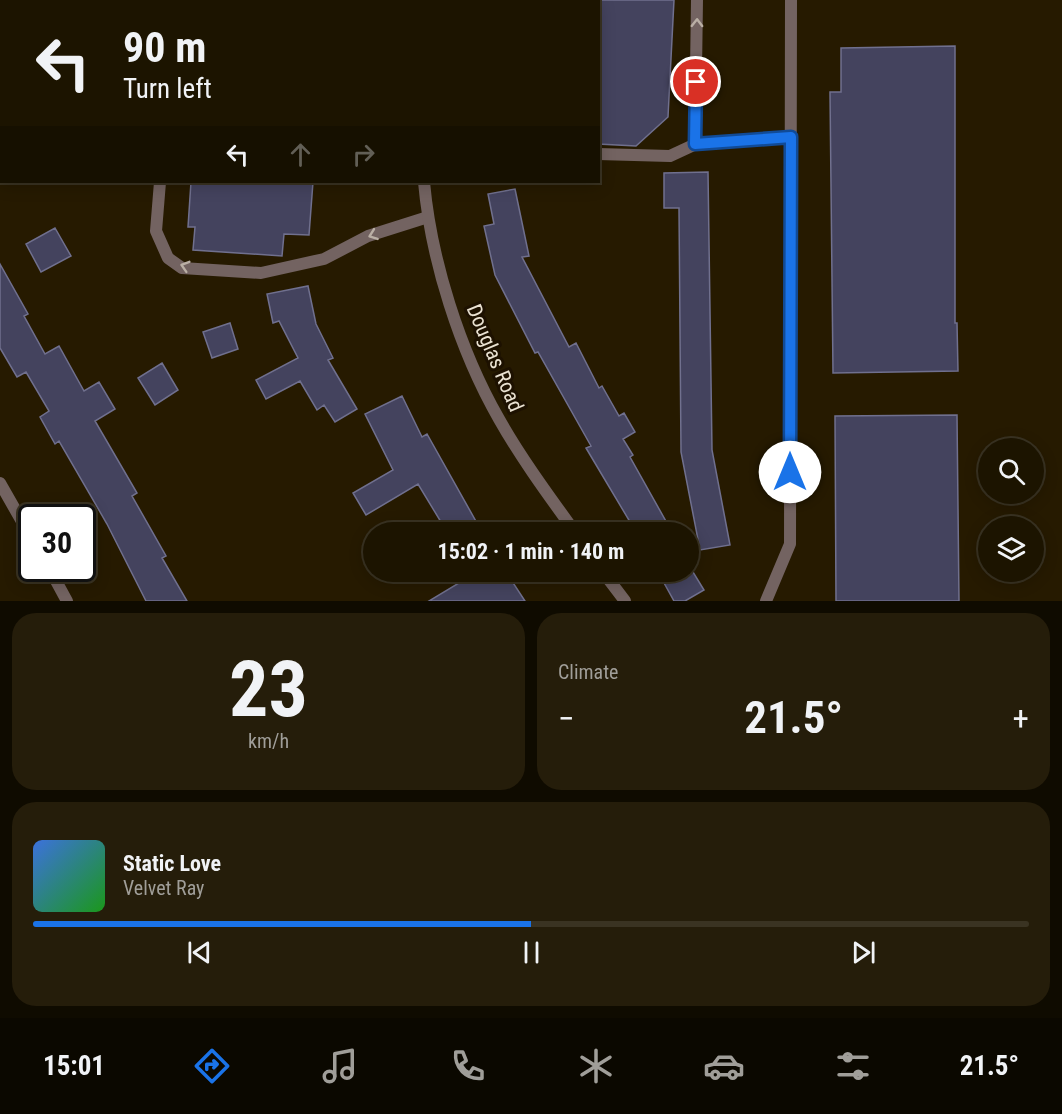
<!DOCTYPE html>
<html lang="en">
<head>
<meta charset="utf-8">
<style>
  :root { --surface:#1c1400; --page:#251d0a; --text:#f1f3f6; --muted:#a09e99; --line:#3a3322; --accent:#1a73e8 }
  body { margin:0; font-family:"Roboto Condensed",sans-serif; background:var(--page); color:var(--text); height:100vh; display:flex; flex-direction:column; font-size:22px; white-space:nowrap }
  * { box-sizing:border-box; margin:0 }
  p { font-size:20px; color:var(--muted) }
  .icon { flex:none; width:33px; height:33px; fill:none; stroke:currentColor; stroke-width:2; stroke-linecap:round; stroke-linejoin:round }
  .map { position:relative; height:601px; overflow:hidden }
  .drawer { display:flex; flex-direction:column; gap:12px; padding:12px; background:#0f0b00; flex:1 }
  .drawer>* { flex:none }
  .banner { position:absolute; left:0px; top:0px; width:600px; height:183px; box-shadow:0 3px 15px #0003,0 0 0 2px var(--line); background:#1c1400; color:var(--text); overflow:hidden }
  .buttons { position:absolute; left:978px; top:438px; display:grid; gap:12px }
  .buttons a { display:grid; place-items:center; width:66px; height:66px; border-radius:50%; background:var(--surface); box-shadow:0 3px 15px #0003,0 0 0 2px var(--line); font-size:30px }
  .speed { position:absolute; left:18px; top:504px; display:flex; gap:12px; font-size:30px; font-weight:700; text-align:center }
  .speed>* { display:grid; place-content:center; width:78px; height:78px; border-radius:50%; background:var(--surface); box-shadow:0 3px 15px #0003,0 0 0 2px var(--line); line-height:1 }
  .speed .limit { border:3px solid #111; border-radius:9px; background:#fff; color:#111 }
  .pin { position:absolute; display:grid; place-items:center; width:51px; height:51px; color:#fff; margin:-26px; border:3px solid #fff; border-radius:50%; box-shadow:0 2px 6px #0007 }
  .me { position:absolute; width:66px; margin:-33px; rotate:0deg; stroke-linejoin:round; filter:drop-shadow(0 0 4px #0008) }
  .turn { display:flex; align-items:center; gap:21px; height:126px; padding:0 24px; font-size:27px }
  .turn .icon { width:78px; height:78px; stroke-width:2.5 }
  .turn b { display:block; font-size:42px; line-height:51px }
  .lanes { display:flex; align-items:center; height:57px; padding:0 24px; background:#0003; justify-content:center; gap:30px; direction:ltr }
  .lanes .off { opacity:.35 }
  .big { font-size:45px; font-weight:700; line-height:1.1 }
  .drawer .card { flex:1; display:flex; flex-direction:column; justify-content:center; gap:9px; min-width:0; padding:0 21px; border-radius:24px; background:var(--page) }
  .drawer .dial { align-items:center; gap:0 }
  .dial b { font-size:78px; line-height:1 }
  .song { display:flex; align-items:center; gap:18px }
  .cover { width:72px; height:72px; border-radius:9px; background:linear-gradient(135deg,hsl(220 70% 55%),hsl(120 70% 35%)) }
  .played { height:6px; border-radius:3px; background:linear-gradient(90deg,var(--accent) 50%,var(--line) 50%) }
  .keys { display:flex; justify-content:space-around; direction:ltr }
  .heat { display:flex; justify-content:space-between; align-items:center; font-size:33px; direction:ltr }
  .drawer .tiles { flex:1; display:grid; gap:12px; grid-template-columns:1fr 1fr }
  .card:last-child { grid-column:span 2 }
  .trip { position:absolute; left:363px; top:522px; width:336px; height:60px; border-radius:30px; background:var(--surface); box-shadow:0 3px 15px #0003,0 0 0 2px var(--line); font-weight:700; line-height:60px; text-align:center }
  .tabs { display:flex; height:96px; justify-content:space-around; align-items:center; background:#0b0800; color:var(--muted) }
  .tabs .icon { width:42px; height:42px }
  .tabs .current { color:var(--accent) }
  .tabs b { font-size:27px; color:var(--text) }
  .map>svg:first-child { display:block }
  .building { fill:#44435e; stroke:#70708e; stroke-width:1.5 }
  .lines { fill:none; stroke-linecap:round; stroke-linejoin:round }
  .service { stroke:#736361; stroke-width:12 }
  .minor { stroke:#736361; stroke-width:12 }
  .tertiary { stroke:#736361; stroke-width:12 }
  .oneway { stroke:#baafa5 }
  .route-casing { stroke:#114b97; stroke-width:15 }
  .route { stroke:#1a73e8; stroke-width:10 }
  .labels { text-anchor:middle; stroke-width:6; stroke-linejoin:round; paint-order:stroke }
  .street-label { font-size:21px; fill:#eae2d2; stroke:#1d1100 }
</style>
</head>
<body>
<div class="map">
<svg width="1062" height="601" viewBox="0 0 1062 601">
  <rect width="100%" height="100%" fill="#261a00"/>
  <path class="building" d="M 598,0 L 674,0 L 668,117 L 636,146 L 598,144 Z
    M 955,46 L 955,323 L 957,323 L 958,371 L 833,373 L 830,92 L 841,92 L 841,48 Z
    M 708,172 L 712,450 L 730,545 L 700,550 L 681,452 L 679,208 L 664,208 L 664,173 Z
    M 191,182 L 313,182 L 309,235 L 284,234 L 282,256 L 193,250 L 195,227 L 188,227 Z
    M 515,189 L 529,256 L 522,257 L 569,347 L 576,343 L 599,388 L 602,386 L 619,416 L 624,413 L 635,432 L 623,439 L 633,455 L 630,457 L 672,532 L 636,532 L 586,448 L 591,446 L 538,352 L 535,353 L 495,275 L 484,226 L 494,224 L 488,194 Z
    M 55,228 L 71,256 L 41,272 L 26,244 Z
    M 0,264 L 28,314 L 24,316 L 45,354 L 59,346 L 84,391 L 99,382 L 115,409 L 95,421 L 137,493 L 132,496 L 166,556 L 162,558 L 187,601 L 146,601 L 107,524 L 59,441 L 55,444 L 40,417 L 49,411 L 26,372 L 17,377 L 0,348 Z
    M 308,286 L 316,324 L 333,358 L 328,360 L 357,409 L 335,422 L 324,405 L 317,410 L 300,381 L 266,399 L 256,380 L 298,358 L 279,321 L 273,323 L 267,294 Z
    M 230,323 L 238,349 L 212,358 L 203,332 Z
    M 162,363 L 178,390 L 155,405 L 138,378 Z
    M 402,396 L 422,437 L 427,434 L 482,532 L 447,532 L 418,484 L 366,515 L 353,493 L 393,470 L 365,414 Z
    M 957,415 L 959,601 L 836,601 L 835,416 Z
    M 459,572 L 506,572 L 525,601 L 429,601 L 464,580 Z
    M 658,572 L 693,572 L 704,590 L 685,601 L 674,601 Z"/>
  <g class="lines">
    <path class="service" d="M 243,0 L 275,2
      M 170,2 L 171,0
      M 516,2 L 516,0
      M 695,144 L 697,0
      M 598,154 L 670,156 L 698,143 L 791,137
      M 160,182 L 156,231 L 168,258 L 182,268 L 261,273 L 324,259 L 368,236 L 428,217"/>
    <path class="minor" d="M 0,483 L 32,539
      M 49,568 L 67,601
      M 766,601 L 790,544 L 791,0"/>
    <path class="tertiary" d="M 428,2 L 428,0
      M 424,182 C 431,260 460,351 499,419 C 521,458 549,496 575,532
      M 603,572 L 625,601"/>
  </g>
  <defs><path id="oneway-chevron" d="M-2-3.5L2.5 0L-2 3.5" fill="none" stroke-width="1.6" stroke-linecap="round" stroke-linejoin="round" transform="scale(1.5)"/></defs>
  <g class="oneway">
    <use href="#oneway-chevron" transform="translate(697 23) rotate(-89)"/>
    <use href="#oneway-chevron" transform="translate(373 235) rotate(160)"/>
    <use href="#oneway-chevron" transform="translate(185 266) rotate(-163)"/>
  </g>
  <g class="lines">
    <g class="route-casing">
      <path id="route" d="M 696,82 L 695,144 L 791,137 L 790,472"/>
    </g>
    <use href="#route" class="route"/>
  </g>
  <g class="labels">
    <g class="street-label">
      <text transform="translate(495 358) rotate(67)" y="7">Douglas Road</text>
    </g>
  </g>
</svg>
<div class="buttons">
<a><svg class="icon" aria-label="search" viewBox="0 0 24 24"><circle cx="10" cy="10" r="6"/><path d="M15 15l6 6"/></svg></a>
<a><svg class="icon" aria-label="layers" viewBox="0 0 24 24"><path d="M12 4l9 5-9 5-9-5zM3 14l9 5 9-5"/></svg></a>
</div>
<div class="speed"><div class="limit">30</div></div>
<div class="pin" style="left:696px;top:82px;background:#d93025"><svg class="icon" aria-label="arrive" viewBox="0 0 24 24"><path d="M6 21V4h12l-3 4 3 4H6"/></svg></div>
<svg class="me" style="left:790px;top:472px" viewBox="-20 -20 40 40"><circle r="19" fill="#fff"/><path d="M0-13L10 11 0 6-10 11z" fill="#1a73e8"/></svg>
<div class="trip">15:02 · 1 min · 140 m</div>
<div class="banner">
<div class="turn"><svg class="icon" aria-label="left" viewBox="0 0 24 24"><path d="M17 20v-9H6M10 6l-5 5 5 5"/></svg><div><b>90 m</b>Turn left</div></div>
<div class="lanes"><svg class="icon" aria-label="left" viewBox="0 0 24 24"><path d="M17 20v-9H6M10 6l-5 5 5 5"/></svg><svg class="icon off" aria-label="ahead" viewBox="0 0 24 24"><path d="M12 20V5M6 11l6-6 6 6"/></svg><svg class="icon off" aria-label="right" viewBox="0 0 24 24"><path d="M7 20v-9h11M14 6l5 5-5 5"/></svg></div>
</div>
</div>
<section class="drawer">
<div class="tiles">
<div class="card dial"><b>23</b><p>km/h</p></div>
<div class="card"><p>Climate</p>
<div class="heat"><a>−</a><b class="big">21.5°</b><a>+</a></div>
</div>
<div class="card">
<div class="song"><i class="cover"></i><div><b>Static Love</b><p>Velvet Ray</p></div></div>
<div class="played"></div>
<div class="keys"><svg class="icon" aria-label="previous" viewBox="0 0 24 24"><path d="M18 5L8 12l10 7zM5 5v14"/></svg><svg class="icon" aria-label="pause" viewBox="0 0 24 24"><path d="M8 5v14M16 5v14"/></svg><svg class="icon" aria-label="next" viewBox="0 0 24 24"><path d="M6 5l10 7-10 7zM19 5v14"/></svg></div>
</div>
</div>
</section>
<nav class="tabs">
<b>15:01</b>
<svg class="icon current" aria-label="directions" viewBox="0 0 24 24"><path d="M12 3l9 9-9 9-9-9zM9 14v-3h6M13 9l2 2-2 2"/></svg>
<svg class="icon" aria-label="music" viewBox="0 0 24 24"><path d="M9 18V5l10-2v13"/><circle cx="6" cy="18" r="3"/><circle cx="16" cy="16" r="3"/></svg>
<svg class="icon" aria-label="phone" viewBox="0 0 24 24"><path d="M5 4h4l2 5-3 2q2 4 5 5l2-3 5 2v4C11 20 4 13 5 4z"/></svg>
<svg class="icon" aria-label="climate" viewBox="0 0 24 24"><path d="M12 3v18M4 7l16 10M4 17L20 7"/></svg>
<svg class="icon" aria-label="car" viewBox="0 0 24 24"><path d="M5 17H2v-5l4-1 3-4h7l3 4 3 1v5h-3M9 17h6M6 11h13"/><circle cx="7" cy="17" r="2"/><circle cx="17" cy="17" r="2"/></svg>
<svg class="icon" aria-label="filters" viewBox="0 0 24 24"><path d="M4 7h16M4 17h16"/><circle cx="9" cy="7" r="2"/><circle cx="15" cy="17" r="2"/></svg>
<b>21.5°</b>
</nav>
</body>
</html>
